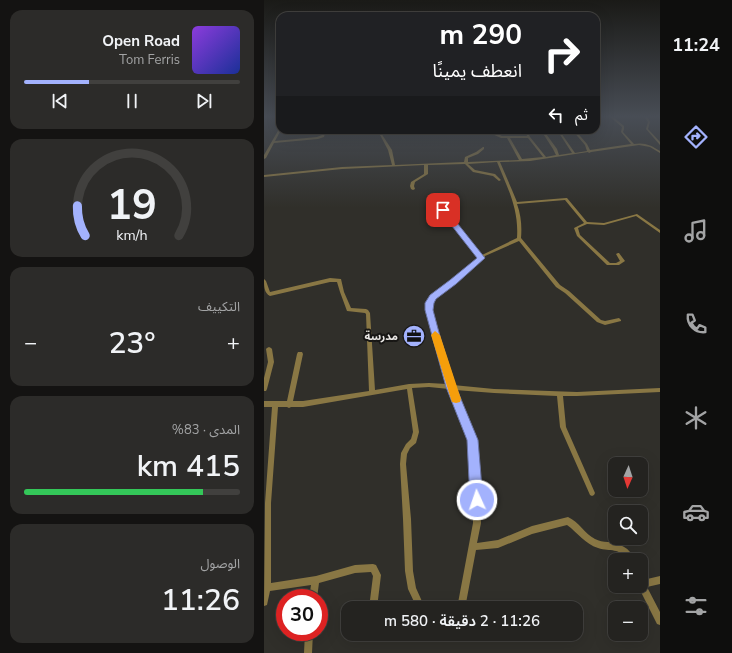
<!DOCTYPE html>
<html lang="ar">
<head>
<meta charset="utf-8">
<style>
  :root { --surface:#242320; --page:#2c2b29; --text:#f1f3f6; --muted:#a3a4a5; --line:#41403e; --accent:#a3b2fd }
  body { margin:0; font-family:"Nunito Sans","Noto Sans Arabic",sans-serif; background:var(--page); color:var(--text); direction:rtl; height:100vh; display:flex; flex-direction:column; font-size:15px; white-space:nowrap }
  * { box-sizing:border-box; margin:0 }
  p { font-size:13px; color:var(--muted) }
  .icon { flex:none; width:22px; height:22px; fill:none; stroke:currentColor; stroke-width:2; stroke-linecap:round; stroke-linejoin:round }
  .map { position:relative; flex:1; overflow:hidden; direction:ltr }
  .sheet { display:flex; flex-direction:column; gap:10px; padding:10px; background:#141312; width:264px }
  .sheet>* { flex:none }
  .guide { position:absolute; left:12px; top:12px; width:324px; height:122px; border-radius:12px; box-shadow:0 4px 16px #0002,0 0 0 1px var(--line); direction:rtl; background:#202124; color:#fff; overflow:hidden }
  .needle { width:26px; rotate:183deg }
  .controls { position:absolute; left:344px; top:457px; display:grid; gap:8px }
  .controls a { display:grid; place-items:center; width:40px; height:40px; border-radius:8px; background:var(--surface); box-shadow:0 4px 16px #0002,0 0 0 1px var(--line); font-size:20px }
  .speed { position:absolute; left:12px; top:589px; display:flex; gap:8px; font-size:20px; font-weight:700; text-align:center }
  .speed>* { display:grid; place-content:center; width:52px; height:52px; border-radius:50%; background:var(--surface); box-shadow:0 4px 16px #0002,0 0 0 1px var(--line); line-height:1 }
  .speed .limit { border:6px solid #d22; background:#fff; color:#111 }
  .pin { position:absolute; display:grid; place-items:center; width:34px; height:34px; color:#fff; margin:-17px; border-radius:8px; box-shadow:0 2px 6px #0006 }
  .me { position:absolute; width:44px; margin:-22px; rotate:357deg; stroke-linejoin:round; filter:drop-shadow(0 0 3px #0008) }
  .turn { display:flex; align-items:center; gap:14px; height:84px; padding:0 12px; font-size:18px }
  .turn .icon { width:52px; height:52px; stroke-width:2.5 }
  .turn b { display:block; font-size:28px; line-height:34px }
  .then { display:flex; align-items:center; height:38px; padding:0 12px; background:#0003; gap:8px; font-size:15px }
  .big { font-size:30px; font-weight:600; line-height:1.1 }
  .sheet .tile { flex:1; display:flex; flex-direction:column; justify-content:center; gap:6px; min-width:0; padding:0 14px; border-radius:12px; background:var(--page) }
  .sheet .dial { align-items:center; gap:0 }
  .dial svg { height:104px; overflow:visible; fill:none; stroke:var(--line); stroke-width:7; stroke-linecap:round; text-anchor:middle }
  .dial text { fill:var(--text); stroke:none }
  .song { display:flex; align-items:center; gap:12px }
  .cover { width:48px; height:48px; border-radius:6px; background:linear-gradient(135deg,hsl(270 70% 55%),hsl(230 70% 35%)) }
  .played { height:4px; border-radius:2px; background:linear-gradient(90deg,var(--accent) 30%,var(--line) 30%) }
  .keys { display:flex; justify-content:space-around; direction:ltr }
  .heat { display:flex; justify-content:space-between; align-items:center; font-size:22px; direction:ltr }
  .charge { height:6px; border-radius:3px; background:linear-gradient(90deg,#34c759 83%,var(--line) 0) }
  .trip { position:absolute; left:77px; top:601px; width:242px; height:40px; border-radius:12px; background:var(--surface); box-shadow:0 4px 16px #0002,0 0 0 1px var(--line); font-weight:600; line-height:40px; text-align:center; direction:rtl }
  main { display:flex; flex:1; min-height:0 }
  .menu { display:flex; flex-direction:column; width:72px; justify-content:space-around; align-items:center; background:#0e0e0d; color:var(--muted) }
  .menu .icon { width:28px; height:28px }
  .menu .selected { color:var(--accent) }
  .menu b { font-size:18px; color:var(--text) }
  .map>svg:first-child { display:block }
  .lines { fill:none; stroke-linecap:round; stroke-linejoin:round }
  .minor { fill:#897744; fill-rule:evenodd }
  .route { fill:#a3b2fd; stroke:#6a74a4 }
  .slow { fill:#f59e0b }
  .labels { text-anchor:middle; stroke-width:4; stroke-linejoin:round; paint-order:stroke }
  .poi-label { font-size:11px; font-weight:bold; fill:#eae8e5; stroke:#181715; text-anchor:end }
</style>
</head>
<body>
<main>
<nav class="menu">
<b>11:24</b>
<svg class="icon selected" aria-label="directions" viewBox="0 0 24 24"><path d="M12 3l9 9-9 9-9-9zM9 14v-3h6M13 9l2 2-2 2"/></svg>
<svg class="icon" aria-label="music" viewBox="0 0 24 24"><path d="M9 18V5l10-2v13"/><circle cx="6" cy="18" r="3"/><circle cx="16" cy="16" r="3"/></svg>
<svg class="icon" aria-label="phone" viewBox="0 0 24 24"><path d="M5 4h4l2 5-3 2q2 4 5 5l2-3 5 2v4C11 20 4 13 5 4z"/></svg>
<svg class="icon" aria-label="climate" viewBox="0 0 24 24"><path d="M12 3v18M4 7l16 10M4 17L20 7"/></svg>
<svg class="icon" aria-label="car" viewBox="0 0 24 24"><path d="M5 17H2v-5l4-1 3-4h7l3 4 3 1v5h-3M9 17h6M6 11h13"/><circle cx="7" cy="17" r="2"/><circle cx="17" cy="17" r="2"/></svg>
<svg class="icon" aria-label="filters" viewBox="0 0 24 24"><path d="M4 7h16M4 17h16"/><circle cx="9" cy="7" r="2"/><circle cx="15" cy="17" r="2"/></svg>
</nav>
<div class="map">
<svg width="396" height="653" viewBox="0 0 396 653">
  <rect width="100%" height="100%" fill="#302f2a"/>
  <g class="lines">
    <path class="minor" d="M 345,116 L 348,116 L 360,126 L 360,129 L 359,132 L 370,144 C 380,142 387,145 396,151 L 396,153 L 386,147 L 375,145 L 327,152 L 325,153 L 324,152 L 266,161 L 236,162 L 248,190 L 253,202 L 302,198 L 303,198 L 323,222 L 340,223 L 373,214 L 396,230 L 396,233 L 372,216 L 340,225 L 323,224 L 314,228 L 316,235 L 346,263 L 352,263 L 356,261 L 352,254 L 354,253 L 355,253 L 361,261 L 355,265 L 343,265 L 313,236 L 310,228 L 320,223 L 301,200 L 253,204 C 257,215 258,226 257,238 L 296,285 L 305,291 L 337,320 L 341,321 L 355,318 L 357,320 L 357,321 L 341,325 L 333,322 L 301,293 L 292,287 L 255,241 L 221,256 L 220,259 L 218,259 L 191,283 L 171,298 L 167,303 L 167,310 L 189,385 L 230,389 L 313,392 L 396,388 L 396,392 L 313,396 L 299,396 L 302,427 L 331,493 L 330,495 L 328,496 L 326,495 L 296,427 L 293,396 L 230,393 L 191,390 L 211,440 L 214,459 L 217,523 L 213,543 L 234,540 L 268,526 L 304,517 C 315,522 321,534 331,539 C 335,541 339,542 344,542 C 357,544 365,547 371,560 L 363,560 C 355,547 347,552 334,548 C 321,544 314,533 303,525 L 268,534 L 234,548 L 212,550 L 202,603 L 201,606 L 198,607 L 195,606 L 194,603 L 209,523 L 208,459 L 205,440 L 185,389 L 165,387 L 148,388 L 155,432 L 152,443 L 146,448 L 143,454 L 142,464 L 147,519 L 149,571 L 152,588 L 161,608 L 153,608 L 144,589 L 141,571 L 139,519 L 136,464 L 137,453 L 142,444 L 147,439 L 149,432 L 143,389 L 39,407 L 27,407 L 25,408 L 23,407 L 14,407 L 7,503 L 7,583 L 52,576 L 91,565 L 109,564 L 112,565 L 117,575 L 113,608 L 105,608 L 109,576 L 107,572 L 91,573 L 55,583 L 53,598 L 45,598 L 47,585 L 6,591 L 3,605 L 0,606 L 1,503 L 8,407 L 0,407 L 0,401 L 23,401 L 33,354 L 34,352 L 38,352 L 39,354 L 29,401 L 39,401 L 105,391 L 102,314 L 101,313 L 83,311 L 76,292 L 73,282 L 66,282 L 6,296 C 0,293 0,286 0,279 L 2,281 L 6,292 L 66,278 L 77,279 L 80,292 L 87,308 L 102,309 L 104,310 L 106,313 L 111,390 L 145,384 L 165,383 L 183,384 L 163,310 L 163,303 L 167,296 L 187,281 L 215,257 L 180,213 L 175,209 L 177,208 L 182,211 L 218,255 L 253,238 C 255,209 244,189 233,162 L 204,164 L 211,170 L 231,174 L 237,180 L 235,181 L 229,176 L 209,172 L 201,164 L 164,165 L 164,174 L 151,182 L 150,186 L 151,189 L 149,190 L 147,189 L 146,186 L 147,182 L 160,174 L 160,165 L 78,169 L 0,177 L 0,175 L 78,167 L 128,165 L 124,150 L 115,133 L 115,130 L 117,130 L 117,133 L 128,150 L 131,165 L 200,162 L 201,157 L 212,152 L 219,147 L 220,147 L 220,149 L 214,154 L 204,158 L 204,162 L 255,160 L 243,138 L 237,138 L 226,133 L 211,130 L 227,131 L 238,136 L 263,136 L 261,130 L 263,130 L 266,137 L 282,157 L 292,155 L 289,149 L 278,132 L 279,131 L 280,131 L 293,149 L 295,155 L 308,153 L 293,130 L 295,130 L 311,153 L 323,151 L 321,145 L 308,130 L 311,130 L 323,144 L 326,150 L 367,144 L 357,132 L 358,127 ZM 246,138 L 264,138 L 279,157 L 258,159 Z
      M 380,116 L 383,116 L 386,122 L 384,129 L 396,142 L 396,145 L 382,129 L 384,122 Z
      M 15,129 L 17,130 L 11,141 L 53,137 L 58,135 L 60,130 L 62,130 L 60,137 L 54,139 L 10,143 L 2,158 L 0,159 L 0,155 Z
      M 5,347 L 7,348 L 8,349 L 10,362 L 3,389 L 2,391 L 0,391 L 0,378 L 4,362 L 2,349 L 3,348 Z
      M 396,576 L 396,584 L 383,587 L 396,612 L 396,625 L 393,624 L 374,586 L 377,586 L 377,579 L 379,580 Z
      M 41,632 L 49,632 L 48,653 L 40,653 Z"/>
  </g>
  <linearGradient id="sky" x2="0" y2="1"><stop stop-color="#1a1a17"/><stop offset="0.56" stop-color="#484d55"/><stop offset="1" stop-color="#484d55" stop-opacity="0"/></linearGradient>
  <rect width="396" height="208" fill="url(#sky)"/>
  <path class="route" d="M 177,209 L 182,209 L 221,258 L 192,284 L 172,299 L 170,303 L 169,310 L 177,340 L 192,387 L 214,440 L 219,500 L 217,504 L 213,506 L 208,504 L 206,500 L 203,440 L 182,387 L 161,310 L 161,303 L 166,295 L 186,280 L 213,258 L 177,212 Z"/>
  <path class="slow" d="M 171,331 L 176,335 L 197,399 L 196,402 L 192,403 L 188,402 L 187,399 L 167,335 Z"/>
  <defs>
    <g id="office-disc" transform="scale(1.15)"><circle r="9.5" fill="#a3b2fd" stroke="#181715"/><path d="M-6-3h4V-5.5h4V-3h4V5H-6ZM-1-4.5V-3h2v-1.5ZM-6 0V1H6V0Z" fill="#111"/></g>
  </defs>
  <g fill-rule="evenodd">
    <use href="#office-disc" x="150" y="336"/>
  </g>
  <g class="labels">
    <g class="poi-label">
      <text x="134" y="340">مدرسة</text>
    </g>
  </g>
</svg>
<div class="controls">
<a><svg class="needle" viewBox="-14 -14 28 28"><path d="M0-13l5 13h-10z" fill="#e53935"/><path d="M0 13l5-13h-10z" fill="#a3a4a5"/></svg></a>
<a><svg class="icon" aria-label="search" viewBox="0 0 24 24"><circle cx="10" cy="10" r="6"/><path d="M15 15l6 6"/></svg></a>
<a>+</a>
<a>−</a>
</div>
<div class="speed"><div class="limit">30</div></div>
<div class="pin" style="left:179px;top:210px;background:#d93025"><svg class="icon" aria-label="arrive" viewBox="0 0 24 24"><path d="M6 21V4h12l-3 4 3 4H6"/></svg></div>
<svg class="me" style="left:213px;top:500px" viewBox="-20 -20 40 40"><circle r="17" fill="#a3b2fd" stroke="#fff" stroke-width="3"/><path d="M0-11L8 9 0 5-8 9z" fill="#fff"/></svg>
<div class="trip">11:26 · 2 دقيقة · 580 m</div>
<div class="guide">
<div class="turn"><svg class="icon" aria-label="right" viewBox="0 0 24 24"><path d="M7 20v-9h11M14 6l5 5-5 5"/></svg><div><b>290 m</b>انعطف يمينًا</div></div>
<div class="then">ثم<svg class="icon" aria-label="left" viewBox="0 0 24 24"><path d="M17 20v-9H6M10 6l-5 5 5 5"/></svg></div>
</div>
</div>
<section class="sheet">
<div class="tile">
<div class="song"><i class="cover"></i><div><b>Open Road</b><p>Tom Ferris</p></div></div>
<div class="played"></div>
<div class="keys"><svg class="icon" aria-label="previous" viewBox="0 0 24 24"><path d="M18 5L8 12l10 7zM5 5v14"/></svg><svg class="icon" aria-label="pause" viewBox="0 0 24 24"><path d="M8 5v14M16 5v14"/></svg><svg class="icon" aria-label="next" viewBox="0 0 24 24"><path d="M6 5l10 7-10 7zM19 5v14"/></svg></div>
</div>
<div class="tile dial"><svg viewBox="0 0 100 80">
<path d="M14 69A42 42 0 1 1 86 69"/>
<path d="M14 69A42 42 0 0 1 8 46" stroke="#a3b2fd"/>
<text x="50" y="56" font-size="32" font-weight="700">19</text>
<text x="50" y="72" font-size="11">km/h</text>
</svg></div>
<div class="tile"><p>التكييف</p>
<div class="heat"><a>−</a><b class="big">23°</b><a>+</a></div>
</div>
<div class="tile"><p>المدى · 83%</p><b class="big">415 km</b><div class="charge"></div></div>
<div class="tile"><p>الوصول</p><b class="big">11:26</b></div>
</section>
</main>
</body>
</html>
